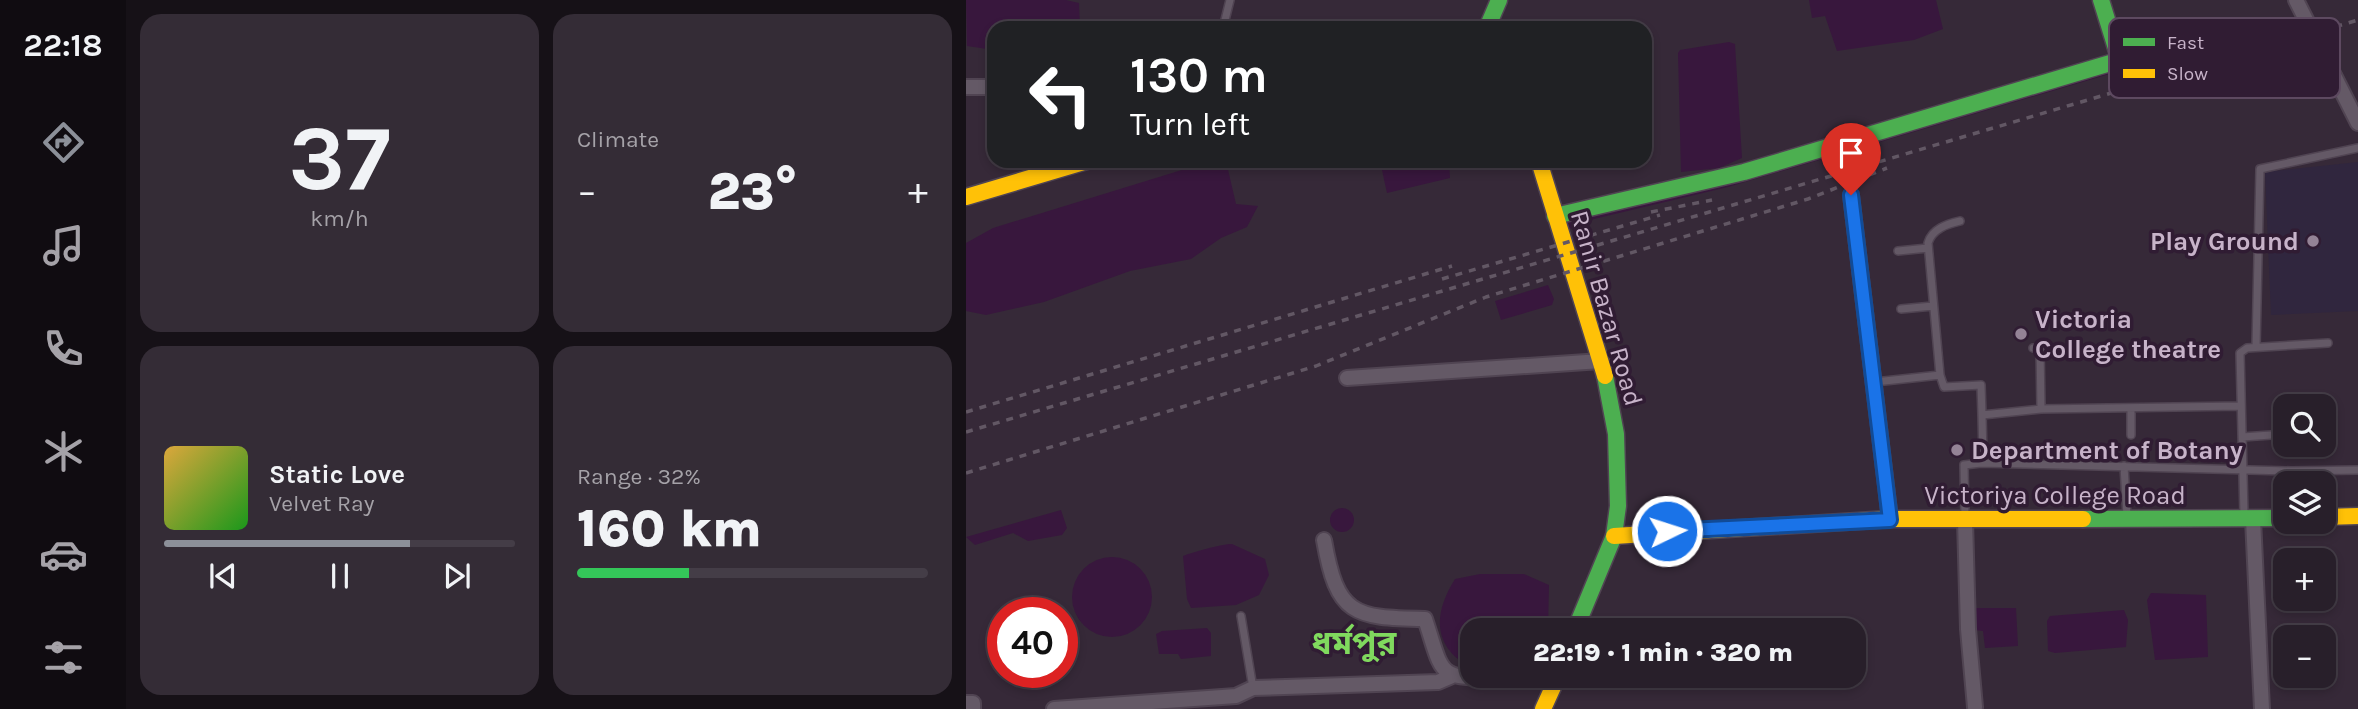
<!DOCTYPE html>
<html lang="en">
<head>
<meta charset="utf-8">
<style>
  :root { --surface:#281f2a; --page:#342c36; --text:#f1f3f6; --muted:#a5a2a8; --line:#443d47; --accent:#8c9099 }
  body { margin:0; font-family:Karla,"Noto Sans Bengali",sans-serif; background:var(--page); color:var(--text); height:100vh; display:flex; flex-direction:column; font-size:26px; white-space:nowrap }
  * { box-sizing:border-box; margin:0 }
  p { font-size:23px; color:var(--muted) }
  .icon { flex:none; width:38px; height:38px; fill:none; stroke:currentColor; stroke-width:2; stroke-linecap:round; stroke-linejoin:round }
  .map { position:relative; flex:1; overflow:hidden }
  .details { display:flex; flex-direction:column; gap:14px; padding:14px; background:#161117; width:840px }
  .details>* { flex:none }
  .banner { position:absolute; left:21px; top:21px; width:665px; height:147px; border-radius:21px; box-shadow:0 4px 10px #0003,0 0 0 2px var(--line); background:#202124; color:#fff; overflow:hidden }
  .fabs { position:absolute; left:1307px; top:394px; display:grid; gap:14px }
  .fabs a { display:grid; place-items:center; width:63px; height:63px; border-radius:14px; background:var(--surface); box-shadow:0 4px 10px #0003,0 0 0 2px var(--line); font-size:35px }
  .speed { position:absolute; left:21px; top:597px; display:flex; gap:14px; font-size:35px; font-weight:700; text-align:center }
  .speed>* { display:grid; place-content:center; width:91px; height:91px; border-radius:50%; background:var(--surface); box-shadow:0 4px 10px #0003,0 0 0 2px var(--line); line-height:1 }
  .speed .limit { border:10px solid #d22; background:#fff; color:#111 }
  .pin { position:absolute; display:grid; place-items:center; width:60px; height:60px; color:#fff; margin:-72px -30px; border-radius:50% 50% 50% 0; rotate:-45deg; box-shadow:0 0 7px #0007 }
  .pin .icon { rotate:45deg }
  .me { position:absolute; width:77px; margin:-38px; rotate:86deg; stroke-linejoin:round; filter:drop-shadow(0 0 5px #0008) }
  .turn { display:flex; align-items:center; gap:24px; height:147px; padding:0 28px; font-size:32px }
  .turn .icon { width:91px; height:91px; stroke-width:2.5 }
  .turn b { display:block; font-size:49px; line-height:60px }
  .big { font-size:52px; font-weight:800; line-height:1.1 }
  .details .card { flex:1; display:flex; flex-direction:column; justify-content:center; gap:10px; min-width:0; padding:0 24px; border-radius:21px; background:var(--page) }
  .details .dial { align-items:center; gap:0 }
  .dial b { font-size:91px; line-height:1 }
  .song { display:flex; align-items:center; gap:21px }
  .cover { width:84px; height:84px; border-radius:10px; background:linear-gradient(135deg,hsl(40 70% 55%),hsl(120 70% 35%)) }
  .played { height:7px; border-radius:4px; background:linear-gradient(90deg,var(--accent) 70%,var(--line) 70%) }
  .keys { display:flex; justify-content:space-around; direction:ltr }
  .heat { display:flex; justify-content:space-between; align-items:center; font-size:38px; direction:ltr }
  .charge { height:10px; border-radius:5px; background:linear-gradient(90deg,#34c759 32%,var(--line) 0) }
  .details .tiles { flex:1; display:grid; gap:14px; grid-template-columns:repeat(2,1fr) }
  .trip { position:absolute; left:494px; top:618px; width:406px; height:70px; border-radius:21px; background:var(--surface); box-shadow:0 4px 10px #0003,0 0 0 2px var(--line); font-weight:800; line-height:70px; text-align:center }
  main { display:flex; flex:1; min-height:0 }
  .dock { display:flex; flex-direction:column; width:126px; justify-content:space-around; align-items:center; background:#100c11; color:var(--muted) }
  .dock .icon { width:49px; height:49px }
  .dock .active { color:var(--accent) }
  .dock b { font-size:32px; color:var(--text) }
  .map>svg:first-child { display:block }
  .green { fill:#30263e }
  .water { fill:#38173d }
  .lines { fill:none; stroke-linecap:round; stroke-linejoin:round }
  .lane-casing { stroke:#504452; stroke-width:10 }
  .street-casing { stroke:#504452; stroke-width:18 }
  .fast-casing { stroke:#504452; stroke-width:19 }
  .slow-casing { stroke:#504452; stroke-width:19 }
  .lane { stroke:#645966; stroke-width:7 }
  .street { stroke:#645966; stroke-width:14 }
  .fast { stroke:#4caf50; stroke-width:16 }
  .slow { stroke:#ffc107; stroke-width:16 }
  .rail { stroke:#625764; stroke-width:3.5; stroke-dasharray:7 7; stroke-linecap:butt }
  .route-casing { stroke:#114b97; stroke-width:18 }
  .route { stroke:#1a73e8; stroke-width:12 }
  .poi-dot { fill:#948396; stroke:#301c33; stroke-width:2.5 }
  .labels { text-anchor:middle; stroke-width:7; stroke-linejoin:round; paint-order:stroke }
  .poi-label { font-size:26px; font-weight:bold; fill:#c7b3c9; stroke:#301c33; text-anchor:start }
  .street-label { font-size:26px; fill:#c7b3c9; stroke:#301c33 }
  .district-label { font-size:33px; font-weight:bold; fill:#80d95e; stroke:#301c33 }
  .key { fill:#301c33; stroke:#5d4960; stroke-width:2 }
  .key-label { font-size:19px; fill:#c7b3c9 }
</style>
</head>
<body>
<main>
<nav class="dock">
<b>22:18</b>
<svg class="icon active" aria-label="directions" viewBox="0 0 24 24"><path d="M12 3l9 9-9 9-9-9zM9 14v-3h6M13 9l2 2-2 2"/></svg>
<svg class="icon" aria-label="music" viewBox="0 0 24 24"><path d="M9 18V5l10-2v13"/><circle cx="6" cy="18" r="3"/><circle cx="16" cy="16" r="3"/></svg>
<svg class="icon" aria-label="phone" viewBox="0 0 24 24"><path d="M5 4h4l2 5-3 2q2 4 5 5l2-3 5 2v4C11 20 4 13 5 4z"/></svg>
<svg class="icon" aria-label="climate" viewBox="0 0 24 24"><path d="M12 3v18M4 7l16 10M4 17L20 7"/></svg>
<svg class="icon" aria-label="car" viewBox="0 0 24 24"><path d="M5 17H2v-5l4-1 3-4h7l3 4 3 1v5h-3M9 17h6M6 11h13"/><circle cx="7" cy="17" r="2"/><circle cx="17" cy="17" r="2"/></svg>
<svg class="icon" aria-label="filters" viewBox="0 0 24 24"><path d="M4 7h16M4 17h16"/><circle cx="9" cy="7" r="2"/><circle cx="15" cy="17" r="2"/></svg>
</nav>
<section class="details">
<div class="tiles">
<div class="card dial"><b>37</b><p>km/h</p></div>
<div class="card"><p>Climate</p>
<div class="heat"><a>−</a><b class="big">23°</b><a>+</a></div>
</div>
<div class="card">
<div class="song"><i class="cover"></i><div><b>Static Love</b><p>Velvet Ray</p></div></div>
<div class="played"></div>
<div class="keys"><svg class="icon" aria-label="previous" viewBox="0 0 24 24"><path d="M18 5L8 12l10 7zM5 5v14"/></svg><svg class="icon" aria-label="pause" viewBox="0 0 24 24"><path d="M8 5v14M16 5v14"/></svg><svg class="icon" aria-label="next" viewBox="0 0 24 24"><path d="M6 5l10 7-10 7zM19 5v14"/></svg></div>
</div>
<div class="card"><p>Range · 32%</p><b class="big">160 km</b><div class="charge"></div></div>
</div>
</section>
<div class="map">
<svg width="1392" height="709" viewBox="0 0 1392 709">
  <rect width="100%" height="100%" fill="#362938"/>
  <path class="green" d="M 1392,162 L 1392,311 L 1305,315 L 1299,172 Z"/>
  <path class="water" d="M 0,0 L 100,0 L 113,3 L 114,28 L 28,28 L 28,50 L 1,46 Z
    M 843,0 L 970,0 L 977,29 L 948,40 L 871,51 L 859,16 L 846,18 Z
    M 1226,40 L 1232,42 L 1231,48 L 762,187 L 628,219 L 603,229 L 601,220 L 1148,65 Z
    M 763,42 L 769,44 L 776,158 L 753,168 L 715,172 L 712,53 L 714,50 Z
    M 260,161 L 270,204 L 292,206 L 281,227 L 255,238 L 225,259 L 164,271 L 78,302 L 20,315 L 0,311 L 0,243 L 27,228 L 219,169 Z
    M 414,161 L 483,161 L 484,178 L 421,193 Z
    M 582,285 L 588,299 L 586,305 L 535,320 L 529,301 Z
    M364 520a12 12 0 1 1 24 0a12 12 0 1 1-24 0Z
    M 95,510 L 101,528 L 96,535 L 62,541 L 47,533 L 9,545 L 0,537 Z
    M 266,544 L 299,559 L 303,575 L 293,595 L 270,605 L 225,608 L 221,599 L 217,556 C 227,552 256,544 266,544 Z
    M106 597a40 40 0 1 1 80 0a40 40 0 1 1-80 0Z
    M 514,574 L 558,574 L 583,585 L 582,630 L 506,630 L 506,668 C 466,647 467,614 489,579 Z
    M 1185,593 L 1240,595 L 1242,657 L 1189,660 L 1181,600 Z
    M 1007,608 L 1050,608 L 1052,646 L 1019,648 L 1017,631 L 1008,630 Z
    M 1158,610 L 1162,620 L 1160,647 L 1089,653 L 1082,651 L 1081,621 L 1084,616 Z
    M 241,628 L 245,633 L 245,656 L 215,659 L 212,654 L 193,654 L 190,634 L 196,631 Z
    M 789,676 L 836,676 L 832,681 L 787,684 L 785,682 Z"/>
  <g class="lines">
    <g class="lane-casing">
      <path id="lane" d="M 257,28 L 264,0
        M 994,221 C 981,224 966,229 962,243 L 974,375 L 978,387 L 1015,385 L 1016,415
        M 932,251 L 962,248
        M 935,309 L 967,306
        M 1290,347 L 1294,169 L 1392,148
        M 1067,348 L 1074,348 L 1075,409
        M 909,382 L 974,375
        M 1165,408 L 1165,435
        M 1276,437 L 1320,434
        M 1015,463 L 1325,471 L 1392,470
        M 1158,466 L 1161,516
        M 1278,515 L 1274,353 L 1281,348 L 1362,343
        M 999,517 L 998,465 L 1015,463 L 1017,458 L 1016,415 L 1075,409 L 1275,406
        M 275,616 L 287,688"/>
    </g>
    <g class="street-casing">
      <path id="street" d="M 1330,0 L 1392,123
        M 0,87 L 28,87
        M 885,195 L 924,519
        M 381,378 L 635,361
        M 1287,519 L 1296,709
        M 999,520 L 1002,629 L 1009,707
        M 358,540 C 371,615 387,618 459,619 C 477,673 470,681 532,676
        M 0,703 L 7,703 L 7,709
        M 88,709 L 270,696 L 287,688 L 472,682 L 486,676"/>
    </g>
    <g class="fast-casing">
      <path id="fast" d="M 521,28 L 533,0
        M 589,216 L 778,172 L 1151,61 L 1153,58 L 1135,0
        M 1117,519 L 1320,518
        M 609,630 L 648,536 L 652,506 L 650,434 L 639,376"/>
    </g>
    <g class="slow-casing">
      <path id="slow" d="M 573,161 L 639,376
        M 0,197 L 121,161
        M 1358,517 L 1392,516
        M 648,536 L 924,519 L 1117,519
        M 577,709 L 592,676"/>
    </g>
    <use href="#lane" class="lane"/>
    <use href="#street" class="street"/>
    <use href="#fast" class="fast"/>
    <use href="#slow" class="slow"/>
    <path class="rail" d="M 685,212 L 746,200
      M 476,279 L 694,215
      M 0,412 L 486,266
      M 0,432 L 1392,20
      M 0,473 L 350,366 L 520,297 L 842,199 L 921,168"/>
  </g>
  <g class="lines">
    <g class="route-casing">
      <path id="route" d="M 701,531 L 924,520 L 885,195"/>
    </g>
    <use href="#route" class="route"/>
  </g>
  <g class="poi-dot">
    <circle cx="1347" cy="241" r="7"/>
    <circle cx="1055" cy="334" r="7"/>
    <circle cx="991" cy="450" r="7"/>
  </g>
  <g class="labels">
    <g class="poi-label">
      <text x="1333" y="250" text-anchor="end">Play Ground</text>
      <text x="1069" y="328">Victoria<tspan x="1069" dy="30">College theatre</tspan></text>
      <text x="1005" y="459">Department of Botany</text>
    </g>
    <g class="street-label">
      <text transform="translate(641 308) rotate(74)" y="9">Ranir Bazar Road</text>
      <text x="1089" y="504">Victoriya College Road</text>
    </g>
    <g class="district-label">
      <text x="388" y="654">ধর্মপুর</text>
    </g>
  </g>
  <rect x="1143" y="18" width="231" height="80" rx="10" class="key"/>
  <rect x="1157" y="38" width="32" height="8" fill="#4caf50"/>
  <rect x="1157" y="69" width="32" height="9" fill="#ffc107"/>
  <g class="key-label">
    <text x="1201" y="49">Fast</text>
    <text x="1201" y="80">Slow</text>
  </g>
</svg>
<div class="fabs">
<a><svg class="icon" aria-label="search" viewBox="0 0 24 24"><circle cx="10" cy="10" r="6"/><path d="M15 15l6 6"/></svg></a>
<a><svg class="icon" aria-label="layers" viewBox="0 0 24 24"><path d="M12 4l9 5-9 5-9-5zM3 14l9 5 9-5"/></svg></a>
<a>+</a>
<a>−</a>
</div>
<div class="speed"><div class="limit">40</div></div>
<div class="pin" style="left:885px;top:195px;background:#d93025"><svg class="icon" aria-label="arrive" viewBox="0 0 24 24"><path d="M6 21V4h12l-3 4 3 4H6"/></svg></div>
<svg class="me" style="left:701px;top:531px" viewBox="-20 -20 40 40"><circle r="17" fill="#1a73e8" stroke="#fff" stroke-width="3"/><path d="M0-11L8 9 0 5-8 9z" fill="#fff"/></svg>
<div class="trip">22:19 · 1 min · 320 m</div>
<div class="banner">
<div class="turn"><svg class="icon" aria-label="left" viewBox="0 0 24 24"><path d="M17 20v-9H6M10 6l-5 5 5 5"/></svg><div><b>130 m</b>Turn left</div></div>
</div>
</div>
</main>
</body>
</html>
